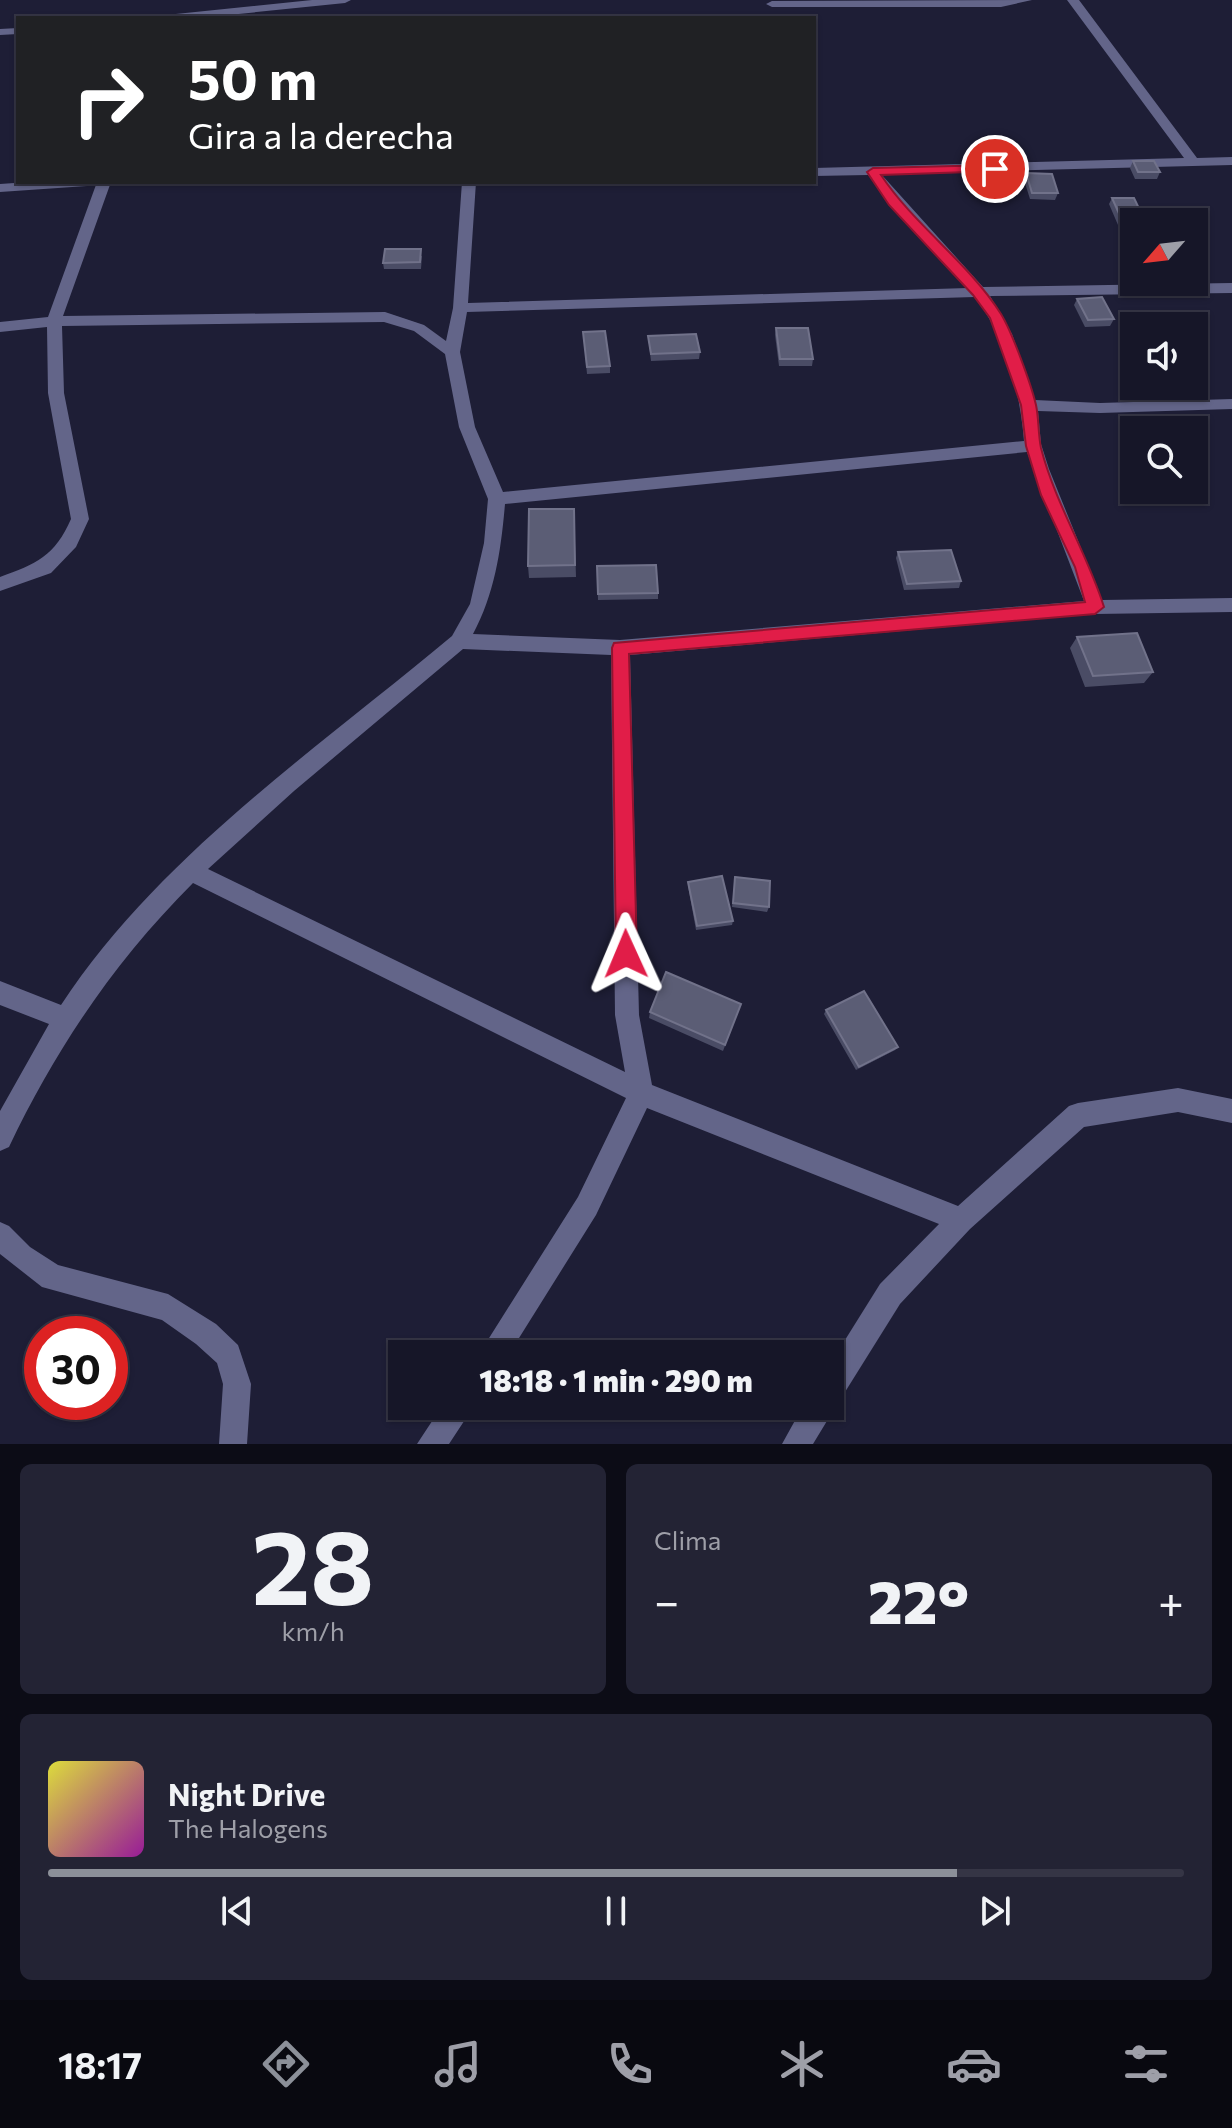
<!DOCTYPE html>
<html lang="es">
<head>
<meta charset="utf-8">
<style>
  :root { --surface:#161628; --page:#232334; --text:#f1f3f6; --muted:#9e9fa8; --line:#353545; --accent:#8c9099 }
  body { margin:0; font-family:Commissioner,sans-serif; background:var(--page); color:var(--text); height:100vh; display:flex; flex-direction:column; font-size:30px; white-space:nowrap }
  * { box-sizing:border-box; margin:0 }
  p { font-size:26px; color:var(--muted) }
  .icon { flex:none; width:44px; height:44px; fill:none; stroke:currentColor; stroke-width:2; stroke-linecap:round; stroke-linejoin:round }
  .map { position:relative; height:1444px; overflow:hidden }
  .sheet { display:flex; flex-direction:column; gap:20px; padding:20px; background:#0c0c16; flex:1 }
  .sheet>* { flex:none }
  .hud { position:absolute; left:16px; top:16px; width:800px; height:168px; border-radius:0px; box-shadow:0 2px 6px #0004,0 0 0 2px var(--line); background:#202124; color:#fff; overflow:hidden }
  .needle { width:52px; rotate:242deg }
  .fabs { position:absolute; left:1120px; top:208px; display:grid; gap:16px }
  .fabs a { display:grid; place-items:center; width:88px; height:88px; border-radius:0px; background:var(--surface); box-shadow:0 2px 6px #0004,0 0 0 2px var(--line); font-size:40px }
  .speed { position:absolute; left:24px; top:1316px; display:flex; gap:16px; font-size:40px; font-weight:700; text-align:center }
  .speed>* { display:grid; place-content:center; width:104px; height:104px; border-radius:50%; background:var(--surface); box-shadow:0 2px 6px #0004,0 0 0 2px var(--line); line-height:1 }
  .speed .limit { border:12px solid #d22; background:#fff; color:#111 }
  .pin { position:absolute; display:grid; place-items:center; width:68px; height:68px; color:#fff; margin:-34px; border:4px solid #fff; border-radius:50%; box-shadow:0 2px 8px #0007 }
  .me { position:absolute; width:88px; margin:-44px; rotate:359deg; stroke-linejoin:round; filter:drop-shadow(0 0 6px #0008) }
  .turn { display:flex; align-items:center; gap:28px; height:168px; padding:0 40px; font-size:36px }
  .turn .icon { width:104px; height:104px; stroke-width:2.5 }
  .turn b { display:block; font-size:56px; line-height:68px }
  .big { font-size:60px; font-weight:800; line-height:1.1 }
  .sheet .widget { flex:1; display:flex; flex-direction:column; justify-content:center; gap:12px; min-width:0; padding:0 28px; border-radius:12px; background:var(--page) }
  .sheet .dial { align-items:center; gap:0 }
  .dial b { font-size:104px; line-height:1 }
  .song { display:flex; align-items:center; gap:24px }
  .cover { width:96px; height:96px; border-radius:12px; background:linear-gradient(135deg,hsl(60 70% 55%),hsl(300 70% 35%)) }
  .played { height:8px; border-radius:4px; background:linear-gradient(90deg,var(--accent) 80%,var(--line) 80%) }
  .keys { display:flex; justify-content:space-around; direction:ltr }
  .heat { display:flex; justify-content:space-between; align-items:center; font-size:44px; direction:ltr }
  .sheet .tiles { flex:1; display:grid; gap:20px; grid-template-columns:1fr 1fr }
  .widget:last-child { grid-column:span 2 }
  .trip { position:absolute; left:388px; top:1340px; width:456px; height:80px; border-radius:0px; background:var(--surface); box-shadow:0 2px 6px #0004,0 0 0 2px var(--line); font-weight:800; line-height:80px; text-align:center }
  .dock { display:flex; height:128px; justify-content:space-around; align-items:center; background:#090910; color:var(--muted) }
  .dock .icon { width:56px; height:56px }
  .dock .current { color:var(--accent) }
  .dock b { font-size:36px; color:var(--text) }
  .map>svg:first-child { display:block }
  .lines { fill:none; stroke-linecap:round; stroke-linejoin:round }
  .street { fill:#636589; fill-rule:evenodd }
  .wall { fill:#4a4c65 }
  .shaded-wall { fill:#31324c }
  .building { fill:#5b5d75; stroke:#71728a; stroke-width:2 }
  .route { fill:#e11d48; stroke:#92132f; stroke-width:2 }
</style>
</head>
<body>
<div class="map">
<svg width="1232" height="1444" viewBox="0 0 1232 1444">
  <rect width="100%" height="100%" fill="#1e1e36"/>
  <g class="lines">
    <path class="street" d="M 312,0 L 351,0 L 345,3 L 199,18 L 160,18 L 166,15 Z
      M 1032,0 L 1001,7 L 772,7 L 766,4 L 772,1 Z
      M 1067,0 L 1079,0 L 1197,158 L 1232,157 L 1232,165 L 881,174 L 983,287 L 1232,283 L 1232,293 L 990,296 L 1012,334 L 1035,400 L 1100,403 L 1232,399 L 1232,409 L 1100,413 L 1038,411 L 1041,444 L 1049,469 L 1102,600 L 1232,598 L 1232,612 L 1095,614 L 630,655 L 639,1015 L 652,1085 L 958,1206 L 1069,1106 L 1078,1103 L 1178,1088 L 1232,1099 L 1232,1123 L 1178,1112 L 1084,1127 L 970,1229 L 900,1304 L 840,1400 L 833,1403 L 830,1416 L 813,1444 L 782,1444 L 803,1406 L 830,1406 L 830,1364 L 880,1284 L 939,1224 L 647,1108 L 596,1215 L 509,1354 L 479,1354 L 578,1197 L 626,1098 L 193,883 C 115,961 56,1048 9,1147 L 0,1151 L 0,1111 L 49,1024 L 0,1005 L 0,981 L 61,1005 C 160,855 316,750 452,636 L 470,604 L 484,543 L 488,499 L 459,427 L 445,354 L 414,331 L 384,322 L 62,326 L 64,393 L 89,519 L 76,547 L 51,573 L 0,591 L 0,577 C 36,564 55,556 71,519 L 48,393 L 47,327 L 0,332 L 0,322 L 48,317 L 97,182 L 111,182 L 63,316 L 385,312 L 424,325 L 446,341 L 453,308 L 462,182 L 476,182 L 468,303 L 968,288 L 898,212 L 868,175 L 814,176 L 814,168 L 1184,158 ZM 975,297 C 1006,338 1020,391 1024,441 L 503,492 L 475,427 L 460,352 L 467,312 ZM 1027,452 L 1084,601 L 620,640 L 473,634 C 495,593 501,550 505,504 ZM 463,649 L 611,655 L 615,1015 L 625,1072 L 208,869 L 294,791 Z
      M 18,28 L 18,34 L 0,35 L 0,29 Z
      M 29,182 L 94,182 L 87,186 L 0,192 L 0,184 Z
      M 0,1222 L 9,1226 L 30,1247 L 58,1265 L 168,1294 L 216,1324 L 238,1345 L 251,1384 L 247,1444 L 219,1444 L 223,1384 L 217,1363 L 196,1344 L 162,1320 L 42,1287 L 0,1254 Z
      M 442,1406 L 474,1406 L 449,1444 L 417,1444 Z"/>
  </g>
  <path class="wall" d="M 1133,161 L 1160,172 L 1157,179 L 1135,179 L 1130,168 Z
    M 1026,173 L 1058,193 L 1055,200 L 1030,199 L 1024,180 Z
    M 1112,198 L 1144,219 L 1142,222 L 1134,222 L 1134,225 L 1118,225 L 1109,204 Z
    M 422,256 L 421,269 L 384,269 L 383,263 Z
    M 1077,299 L 1114,319 L 1110,326 L 1085,327 L 1074,305 Z
    M 776,328 L 813,359 L 812,366 L 779,366 L 775,335 Z
    M 583,332 L 610,366 L 610,373 L 587,374 Z
    M 648,336 L 700,352 L 699,359 L 651,361 Z
    M 574,509 L 576,577 L 529,578 L 528,566 Z
    M 898,552 L 961,581 L 959,588 L 904,590 L 896,558 Z
    M 597,566 L 658,593 L 658,599 L 598,600 Z
    M 1077,637 L 1153,672 L 1144,683 L 1085,687 L 1070,648 Z
    M 735,877 L 769,907 L 767,912 L 732,907 Z
    M 688,882 L 733,921 L 732,925 L 696,930 L 688,886 Z
    M 741,1004 L 723,1051 L 649,1018 L 650,1012 Z
    M 826,1010 L 895,1050 L 856,1070 L 824,1014 Z"/>
  <path class="shaded-wall" d="M 898,1047 L 895,1050 L 856,1070 L 859,1067 Z"/>
  <path class="building" d="M 1133,161 L 1154,161 L 1160,172 L 1138,172 Z
    M 1026,173 L 1052,174 L 1058,193 L 1032,193 Z
    M 1112,198 L 1134,198 L 1144,219 L 1121,218 Z
    M 385,249 L 421,249 L 420,262 L 383,263 Z
    M 1102,297 L 1114,319 L 1088,320 L 1077,299 Z
    M 776,328 L 808,328 L 813,359 L 780,359 Z
    M 605,331 L 610,366 L 587,367 L 583,332 Z
    M 696,334 L 700,352 L 651,354 L 648,336 Z
    M 529,509 L 574,509 L 575,565 L 528,566 Z
    M 951,550 L 961,581 L 907,584 L 898,552 Z
    M 656,565 L 658,593 L 598,594 L 597,566 Z
    M 1137,633 L 1153,672 L 1093,676 L 1077,637 Z
    M 722,876 L 733,921 L 697,926 L 688,882 Z
    M 735,877 L 770,881 L 769,907 L 733,903 Z
    M 666,972 L 741,1004 L 725,1045 L 650,1012 Z
    M 864,991 L 898,1047 L 859,1067 L 826,1010 Z"/>
  <path class="route" d="M 995,165 L 1001,169 L 999,171 L 881,175 C 915,226 968,262 1001,314 C 1012,332 1031,384 1036,405 C 1039,419 1038,434 1041,448 C 1055,503 1087,553 1104,607 L 1095,614 L 629,654 L 637,954 L 634,961 L 626,964 L 619,961 L 616,954 L 612,648 L 614,643 L 1085,602 L 1075,567 L 1041,495 L 1026,446 L 1021,405 L 990,318 L 973,295 L 889,205 L 867,172 L 873,168 Z"/>
</svg>
<div class="fabs">
<a><svg class="needle" viewBox="-14 -14 28 28"><path d="M0-13l5 13h-10z" fill="#e53935"/><path d="M0 13l5-13h-10z" fill="#9e9fa8"/></svg></a>
<a><svg class="icon" aria-label="sound" viewBox="0 0 24 24"><path d="M4 9h4l5-4v14l-5-4H4zM17 9q2 3 0 6"/></svg></a>
<a><svg class="icon" aria-label="search" viewBox="0 0 24 24"><circle cx="10" cy="10" r="6"/><path d="M15 15l6 6"/></svg></a>
</div>
<div class="speed"><div class="limit">30</div></div>
<div class="pin" style="left:995px;top:169px;background:#d93025"><svg class="icon" aria-label="arrive" viewBox="0 0 24 24"><path d="M6 21V4h12l-3 4 3 4H6"/></svg></div>
<svg class="me" style="left:626px;top:954px" viewBox="-20 -20 40 40"><path d="M0-17L14 15 0 8-14 15z" fill="#e11d48" stroke="#fff" stroke-width="4"/></svg>
<div class="trip">18:18 · 1 min · 290 m</div>
<div class="hud">
<div class="turn"><svg class="icon" aria-label="right" viewBox="0 0 24 24"><path d="M7 20v-9h11M14 6l5 5-5 5"/></svg><div><b>50 m</b>Gira a la derecha</div></div>
</div>
</div>
<section class="sheet">
<div class="tiles">
<div class="widget dial"><b>28</b><p>km/h</p></div>
<div class="widget"><p>Clima</p>
<div class="heat"><a>−</a><b class="big">22°</b><a>+</a></div>
</div>
<div class="widget">
<div class="song"><i class="cover"></i><div><b>Night Drive</b><p>The Halogens</p></div></div>
<div class="played"></div>
<div class="keys"><svg class="icon" aria-label="previous" viewBox="0 0 24 24"><path d="M18 5L8 12l10 7zM5 5v14"/></svg><svg class="icon" aria-label="pause" viewBox="0 0 24 24"><path d="M8 5v14M16 5v14"/></svg><svg class="icon" aria-label="next" viewBox="0 0 24 24"><path d="M6 5l10 7-10 7zM19 5v14"/></svg></div>
</div>
</div>
</section>
<nav class="dock">
<b>18:17</b>
<svg class="icon current" aria-label="directions" viewBox="0 0 24 24"><path d="M12 3l9 9-9 9-9-9zM9 14v-3h6M13 9l2 2-2 2"/></svg>
<svg class="icon" aria-label="music" viewBox="0 0 24 24"><path d="M9 18V5l10-2v13"/><circle cx="6" cy="18" r="3"/><circle cx="16" cy="16" r="3"/></svg>
<svg class="icon" aria-label="phone" viewBox="0 0 24 24"><path d="M5 4h4l2 5-3 2q2 4 5 5l2-3 5 2v4C11 20 4 13 5 4z"/></svg>
<svg class="icon" aria-label="climate" viewBox="0 0 24 24"><path d="M12 3v18M4 7l16 10M4 17L20 7"/></svg>
<svg class="icon" aria-label="car" viewBox="0 0 24 24"><path d="M5 17H2v-5l4-1 3-4h7l3 4 3 1v5h-3M9 17h6M6 11h13"/><circle cx="7" cy="17" r="2"/><circle cx="17" cy="17" r="2"/></svg>
<svg class="icon" aria-label="filters" viewBox="0 0 24 24"><path d="M4 7h16M4 17h16"/><circle cx="9" cy="7" r="2"/><circle cx="15" cy="17" r="2"/></svg>
</nav>
</body>
</html>
